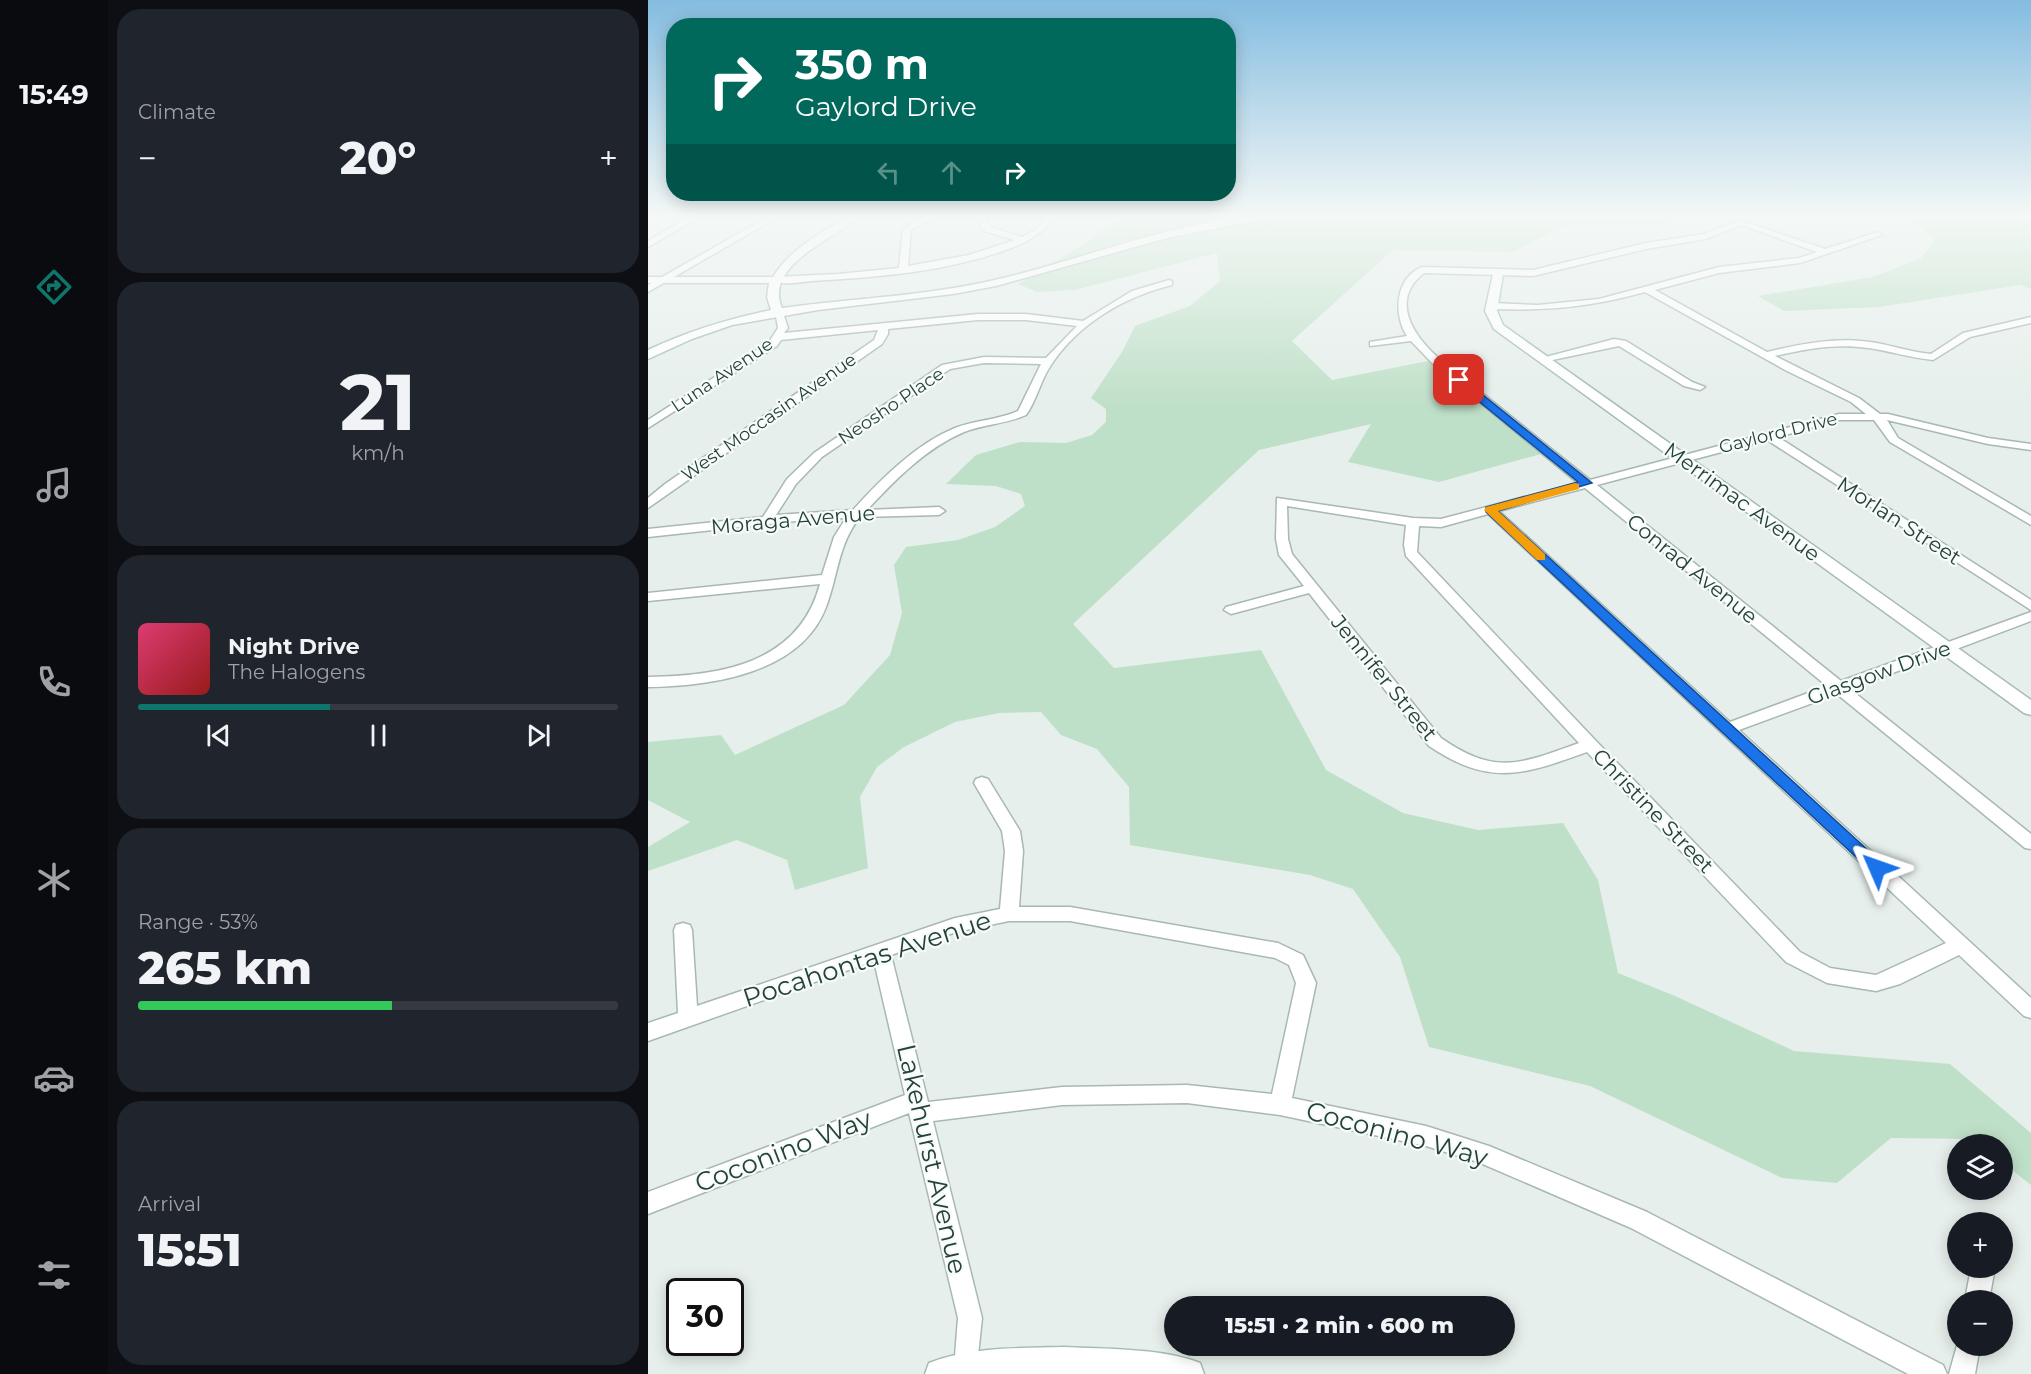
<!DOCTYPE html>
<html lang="en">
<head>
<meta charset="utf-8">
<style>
  :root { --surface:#171b24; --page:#20242c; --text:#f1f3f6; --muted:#9ea1a6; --line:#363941; --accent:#0f766e }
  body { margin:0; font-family:Montserrat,sans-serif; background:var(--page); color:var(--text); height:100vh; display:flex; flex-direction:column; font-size:22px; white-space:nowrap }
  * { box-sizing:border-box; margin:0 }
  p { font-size:20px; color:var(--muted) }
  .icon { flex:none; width:33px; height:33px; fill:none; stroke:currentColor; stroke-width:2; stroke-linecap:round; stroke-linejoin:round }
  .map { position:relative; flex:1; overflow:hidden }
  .drawer { display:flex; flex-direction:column; gap:9px; padding:9px; background:#0d0f14; width:540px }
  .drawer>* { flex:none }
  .hud { position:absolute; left:18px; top:18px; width:570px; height:183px; border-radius:24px; box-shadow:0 3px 15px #0003; background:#00695c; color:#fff; overflow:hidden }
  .tools { position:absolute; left:1299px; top:1134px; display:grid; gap:12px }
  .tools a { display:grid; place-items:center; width:66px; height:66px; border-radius:50%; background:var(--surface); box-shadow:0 3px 15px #0003; font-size:30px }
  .speed { position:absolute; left:18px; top:1278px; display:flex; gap:12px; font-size:30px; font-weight:700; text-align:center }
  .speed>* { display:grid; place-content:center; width:78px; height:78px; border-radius:50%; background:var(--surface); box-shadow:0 3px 15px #0003; line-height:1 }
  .speed .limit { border:3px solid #111; border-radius:9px; background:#fff; color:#111 }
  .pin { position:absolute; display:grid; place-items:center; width:51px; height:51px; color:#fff; margin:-26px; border-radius:12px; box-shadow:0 3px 9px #0006 }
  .me { position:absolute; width:66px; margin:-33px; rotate:313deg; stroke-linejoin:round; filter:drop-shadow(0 0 4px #0008) }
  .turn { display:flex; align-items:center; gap:21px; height:126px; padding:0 30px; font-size:27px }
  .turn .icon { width:78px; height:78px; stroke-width:2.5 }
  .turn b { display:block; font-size:42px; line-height:51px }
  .lanes { display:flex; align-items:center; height:57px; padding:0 30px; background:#0003; justify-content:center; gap:30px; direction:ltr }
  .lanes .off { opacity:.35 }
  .big { font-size:45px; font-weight:800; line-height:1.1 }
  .drawer .widget { flex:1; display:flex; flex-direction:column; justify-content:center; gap:9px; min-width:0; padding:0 21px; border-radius:24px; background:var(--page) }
  .drawer .dial { align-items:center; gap:0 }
  .dial b { font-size:78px; line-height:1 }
  .song { display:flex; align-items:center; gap:18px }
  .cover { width:72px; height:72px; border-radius:9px; background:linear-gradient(135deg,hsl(340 70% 55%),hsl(0 70% 35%)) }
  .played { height:6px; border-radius:3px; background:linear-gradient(90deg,var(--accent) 40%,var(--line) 40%) }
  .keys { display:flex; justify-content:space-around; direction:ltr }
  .heat { display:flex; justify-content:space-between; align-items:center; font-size:33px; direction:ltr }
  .charge { height:9px; border-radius:4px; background:linear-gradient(90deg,#34c759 53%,var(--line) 0) }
  .trip { position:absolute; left:516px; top:1296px; width:351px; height:60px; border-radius:30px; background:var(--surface); box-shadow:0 3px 15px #0003; font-weight:800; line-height:60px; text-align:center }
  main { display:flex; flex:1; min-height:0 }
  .dock { display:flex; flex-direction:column; width:108px; justify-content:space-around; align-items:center; background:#090b0e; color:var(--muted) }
  .dock .icon { width:42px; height:42px }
  .dock .selected { color:var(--accent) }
  .dock b { font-size:27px; color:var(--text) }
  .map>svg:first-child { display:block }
  .green { fill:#bfe0c8 }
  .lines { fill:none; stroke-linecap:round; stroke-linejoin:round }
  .stream { stroke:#8ec9d4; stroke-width:2 }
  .street-casing { stroke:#a8b8b2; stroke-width:3 }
  .secondary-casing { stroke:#a4bbb3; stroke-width:3 }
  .street { fill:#fff; fill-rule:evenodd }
  .secondary { fill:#fff; fill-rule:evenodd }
  .route { fill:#1a73e8; stroke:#114b97; stroke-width:1.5 }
  .slow { fill:#f59e0b }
  .labels { text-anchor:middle; stroke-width:4.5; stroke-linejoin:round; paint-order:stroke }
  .far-street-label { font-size:18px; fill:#24423a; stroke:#f7fbf9 }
  .street-label { font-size:21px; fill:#24423a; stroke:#f7fbf9 }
  .near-street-label { font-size:26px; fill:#24423a; stroke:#f7fbf9 }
</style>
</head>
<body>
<main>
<nav class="dock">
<b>15:49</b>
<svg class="icon selected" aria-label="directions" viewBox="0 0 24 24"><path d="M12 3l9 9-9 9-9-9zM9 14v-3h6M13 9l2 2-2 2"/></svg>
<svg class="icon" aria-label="music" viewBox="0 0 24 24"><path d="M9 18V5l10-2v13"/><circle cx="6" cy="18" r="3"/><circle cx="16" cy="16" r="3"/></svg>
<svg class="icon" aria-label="phone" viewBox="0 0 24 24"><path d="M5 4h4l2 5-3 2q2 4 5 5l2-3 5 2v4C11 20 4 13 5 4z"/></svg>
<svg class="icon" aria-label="climate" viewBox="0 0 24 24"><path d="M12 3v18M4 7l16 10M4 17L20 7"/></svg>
<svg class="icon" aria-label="car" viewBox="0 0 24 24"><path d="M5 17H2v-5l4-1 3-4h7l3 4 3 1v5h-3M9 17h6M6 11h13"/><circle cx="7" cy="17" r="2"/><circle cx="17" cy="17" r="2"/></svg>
<svg class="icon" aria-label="filters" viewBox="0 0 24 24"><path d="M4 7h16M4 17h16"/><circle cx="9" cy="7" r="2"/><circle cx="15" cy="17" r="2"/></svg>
</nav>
<section class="drawer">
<div class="widget"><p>Climate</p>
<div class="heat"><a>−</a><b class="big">20°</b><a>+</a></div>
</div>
<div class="widget dial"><b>21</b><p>km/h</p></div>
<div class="widget">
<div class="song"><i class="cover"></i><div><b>Night Drive</b><p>The Halogens</p></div></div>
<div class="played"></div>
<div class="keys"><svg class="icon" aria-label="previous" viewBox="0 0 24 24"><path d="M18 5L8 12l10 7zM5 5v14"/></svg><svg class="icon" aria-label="pause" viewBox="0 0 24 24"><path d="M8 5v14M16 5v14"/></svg><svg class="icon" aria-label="next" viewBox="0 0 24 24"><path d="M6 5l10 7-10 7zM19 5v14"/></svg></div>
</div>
<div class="widget"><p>Range · 53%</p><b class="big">265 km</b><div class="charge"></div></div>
<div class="widget"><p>Arrival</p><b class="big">15:51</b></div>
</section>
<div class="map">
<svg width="1383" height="1374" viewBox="0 0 1383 1374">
  <rect width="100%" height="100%" fill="#e6efeb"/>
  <path class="green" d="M 495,214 L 1039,214 L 1013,225 L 916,226 L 865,252 L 745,250 L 644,341 L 684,380 L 780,361 L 893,454 L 791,482 L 700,462 L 723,424 L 611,450 L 425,624 L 466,668 L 613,650 L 678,770 L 755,813 L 830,830 L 915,823 L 950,880 L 970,973 L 1027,996 L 1146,1051 L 1302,1064 L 1383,1133 L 1383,1185 L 1355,1163 L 1354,1144 L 1330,1144 L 1323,1139 L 1243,1138 L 1189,1183 L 1134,1178 L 942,1086 L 781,1047 L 752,957 L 705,889 L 662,875 L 482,845 L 481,787 L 449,749 L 413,735 L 393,712 L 351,713 L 307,722 L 256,747 L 229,767 L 212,797 L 220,868 L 147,890 L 139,860 L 89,840 L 0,871 L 0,847 L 42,822 L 0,800 L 0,742 L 73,735 L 87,755 L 196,705 L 242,655 L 254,613 L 246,565 L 258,547 L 310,540 L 347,527 L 377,506 L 373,494 L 348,486 L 298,484 L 328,455 L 372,442 L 418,443 L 444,435 L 458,422 L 458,409 L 443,398 L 474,352 L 487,326 L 542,306 L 572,281 L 569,253 L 427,290 L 389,292 L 370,284 L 425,251 L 471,219 Z
    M 1239,214 L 1383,214 L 1383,289 L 1372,285 L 1231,307 L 1136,311 L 1110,296 L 1224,277 L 1272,259 L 1287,240 L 1264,220 Z"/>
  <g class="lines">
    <path class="stream" d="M 728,218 L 750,214"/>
    <g class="street-casing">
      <path id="street" d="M 46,214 L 57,214 L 0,247 L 0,241 Z
        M 125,214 L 135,214 L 0,292 L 0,285 Z
        M 281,214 L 293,214 L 263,230 L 260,266 L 321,255 L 367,240 L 336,231 L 327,214 L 335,214 L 342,227 L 374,237 L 387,230 L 401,214 L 410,214 C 396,231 383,241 363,248 C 300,272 230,277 164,281 C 153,282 132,286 123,280 L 128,277 L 190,274 L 251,268 L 255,229 Z
        M 1092,220 L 1177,249 L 1230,232 L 1234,235 L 1152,263 L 1071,273 L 1007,290 L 1119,352 C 1153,344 1187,337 1222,342 C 1243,345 1262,352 1283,354 L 1315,333 L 1383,317 L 1383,323 L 1322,337 L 1285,360 C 1263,358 1242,351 1220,348 C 1188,343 1157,349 1127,356 L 1211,398 L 1232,414 L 1240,414 L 1340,438 L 1383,444 L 1383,450 L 1340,444 L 1239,420 L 1250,438 L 1383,516 L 1383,525 L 1242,442 L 1226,420 L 1191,420 L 1130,437 L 1383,600 L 1383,610 L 1119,440 L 949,485 L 1193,681 L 1383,612 L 1383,621 L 1202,689 L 1383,834 L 1383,849 L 1377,848 L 1189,694 L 1091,730 L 1383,998 L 1383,1018 L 1376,1016 L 1311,955 L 1252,984 L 1228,991 L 1179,983 L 1138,962 L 939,752 C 875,775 842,787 781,746 L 661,593 L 583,614 L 576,610 L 578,607 L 656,586 L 631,555 L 628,539 L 629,498 L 765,518 L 793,519 L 930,483 L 785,364 L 763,341 L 722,346 L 722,342 L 759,336 C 745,315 747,278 774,267 L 885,270 L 998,243 L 1056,234 ZM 1093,225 L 1169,252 L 1151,258 L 1071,267 L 951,299 L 890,305 L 844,303 L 839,306 L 844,309 C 902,311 942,307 997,292 L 1139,371 L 1203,402 L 1218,414 L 1191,414 L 942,480 L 793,360 C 767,338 740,301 776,273 L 885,276 L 998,249 L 1058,239 ZM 937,488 L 1179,686 L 1082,722 L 851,511 ZM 639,506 L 758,525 L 756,545 L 758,556 L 931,743 C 872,764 848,776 793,738 L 644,554 L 640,539 ZM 840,514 L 1298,943 L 1228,975 L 1182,968 L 1152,952 L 948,741 L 769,552 L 771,526 L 793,527 Z
        M 521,280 L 524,281 L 524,285 C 477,296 430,324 403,365 C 392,381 389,400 378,415 C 358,424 336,424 316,432 C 278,448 246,481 219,510 L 291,507 L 297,511 L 291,515 L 212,517 C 190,544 190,576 178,607 C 153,674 62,686 0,687 L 0,677 C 72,676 151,664 172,584 L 0,601 L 0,593 L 174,575 L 186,537 L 198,518 L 166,519 L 0,537 L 0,529 L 115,517 L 139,479 L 166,453 L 294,365 L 336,357 L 398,358 L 429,326 L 378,320 L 330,320 L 240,329 L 240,334 L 234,344 L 0,508 L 0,498 L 17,484 L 226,340 L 230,330 L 133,340 L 129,346 L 0,428 L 0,420 L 121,342 L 130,328 L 127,311 L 135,313 L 140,328 L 136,333 L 330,314 L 378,314 L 435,321 L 484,291 ZM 336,363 L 393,364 L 370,411 C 350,420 327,420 307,428 C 268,444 233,479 205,510 L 128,515 L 148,484 L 174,457 L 302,369 Z
        M 966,339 L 978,341 L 1044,382 L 1057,387 L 1052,390 L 1036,386 L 971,346 L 895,362 L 890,359 Z
        M 334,777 L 340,779 L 372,831 L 375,851 L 371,907 L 422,907 L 630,943 L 655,955 L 668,983 L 644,1098 L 778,1126 L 841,1146 L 999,1212 L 1295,1365 L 1299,1374 L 1260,1374 L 983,1228 L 830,1162 L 778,1146 L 632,1115 L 539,1103 L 414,1105 L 285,1121 L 334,1318 L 328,1374 L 308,1374 L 306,1369 L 310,1318 L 261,1113 L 0,1214 L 0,1192 L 257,1095 L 226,961 L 0,1041 L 0,1023 L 30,1013 L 26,930 L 28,925 L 35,923 L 42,925 L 44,930 L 49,1006 L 307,918 L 352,909 L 357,851 L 354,831 L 326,783 L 328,779 ZM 361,921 L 422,921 L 627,958 L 641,965 L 648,983 L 624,1094 L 539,1085 L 414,1087 L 280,1102 L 243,955 L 308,932 Z
        M 1323,1268 L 1347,1268 L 1341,1300 L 1317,1300 Z
        M 1310,1342 L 1310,1346 L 1332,1346 L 1327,1374 L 1301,1374 Z"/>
    </g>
    <g class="secondary-casing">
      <path id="secondary" d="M 203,214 L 215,214 C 189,238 115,264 134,308 C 206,298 280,296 351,279 C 448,256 542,214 644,214 L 519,238 L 348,286 L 305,294 L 170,310 L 84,325 L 44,339 L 0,359 L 0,350 C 40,331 80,319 123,310 L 119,297 L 121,283 L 0,283 L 0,277 L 125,277 C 142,248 176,232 203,214 Z
        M 850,271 L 855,274 L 849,311 L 855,325 L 1383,700 L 1383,715 L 1376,713 L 846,329 L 837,311 L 845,274 Z
        M 416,1347 C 457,1349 514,1348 552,1363 L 556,1374 L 277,1374 L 281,1363 C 322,1347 373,1348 416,1347 Z"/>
    </g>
    <use href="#street" class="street"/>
    <use href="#secondary" class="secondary"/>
  </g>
  <linearGradient id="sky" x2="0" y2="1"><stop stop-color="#84bce0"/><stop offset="0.53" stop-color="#f4f8f6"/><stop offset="1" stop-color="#f4f8f6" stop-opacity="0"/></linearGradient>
  <rect width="1383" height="407" fill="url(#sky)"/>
  <path class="route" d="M 807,378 L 814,378 L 944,483 L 850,511 L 1235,864 L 1237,868 L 1235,872 L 1224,872 L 838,512 L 838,507 L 930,482 L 807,382 Z"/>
  <path class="slow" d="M 927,483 L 931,484 L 931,489 L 850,511 L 897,554 L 897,560 L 889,560 L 836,510 L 838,507 Z"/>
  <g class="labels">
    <g class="far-street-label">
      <text transform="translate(74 375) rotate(-34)" y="6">Luna Avenue</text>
      <text transform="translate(243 406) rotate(-34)" y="6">Neosho Place</text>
      <text transform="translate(121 417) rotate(-35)" y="6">West Moccasin Avenue</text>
      <text transform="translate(1130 433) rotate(-14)" y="6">Gaylord Drive</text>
    </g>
    <g class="street-label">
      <text transform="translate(1094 502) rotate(36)" y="7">Merrimac Avenue</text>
      <text transform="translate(145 520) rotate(-5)" y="7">Moraga Avenue</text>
      <text transform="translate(1251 521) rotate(33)" y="7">Morlan Street</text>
      <text transform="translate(1044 569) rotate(39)" y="7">Conrad Avenue</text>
      <text transform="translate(1231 673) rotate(-20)" y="7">Glasgow Drive</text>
      <text transform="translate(736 678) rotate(51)" y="7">Jennifer Street</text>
      <text transform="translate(1005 811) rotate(46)" y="7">Christine Street</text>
    </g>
    <g class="near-street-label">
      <text transform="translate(219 959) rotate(-18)" y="9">Pocahontas Avenue</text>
      <text transform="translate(749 1134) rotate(15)" y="9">Coconino Way</text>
      <text transform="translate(135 1151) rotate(-21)" y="9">Coconino Way</text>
      <text transform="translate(284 1159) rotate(77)" y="9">Lakehurst Avenue</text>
    </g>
  </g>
</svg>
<div class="tools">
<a><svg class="icon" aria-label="layers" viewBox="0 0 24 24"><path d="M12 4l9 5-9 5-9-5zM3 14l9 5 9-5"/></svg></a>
<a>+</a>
<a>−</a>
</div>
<div class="speed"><div class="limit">30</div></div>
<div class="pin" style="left:811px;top:380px;background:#d93025"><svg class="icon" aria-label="arrive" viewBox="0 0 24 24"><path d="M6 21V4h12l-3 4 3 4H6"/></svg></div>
<svg class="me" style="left:1229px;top:868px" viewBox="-20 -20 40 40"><path d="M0-17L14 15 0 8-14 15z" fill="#1a73e8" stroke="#fff" stroke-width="4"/></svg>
<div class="trip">15:51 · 2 min · 600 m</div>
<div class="hud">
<div class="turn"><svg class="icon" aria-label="right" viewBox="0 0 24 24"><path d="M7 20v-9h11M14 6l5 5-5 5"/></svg><div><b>350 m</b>Gaylord Drive</div></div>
<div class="lanes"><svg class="icon off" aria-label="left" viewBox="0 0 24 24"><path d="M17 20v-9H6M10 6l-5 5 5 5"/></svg><svg class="icon off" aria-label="ahead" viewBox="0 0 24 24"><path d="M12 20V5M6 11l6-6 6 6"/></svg><svg class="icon" aria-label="right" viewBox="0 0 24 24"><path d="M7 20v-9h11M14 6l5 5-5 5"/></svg></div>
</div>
</div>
</main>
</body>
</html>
